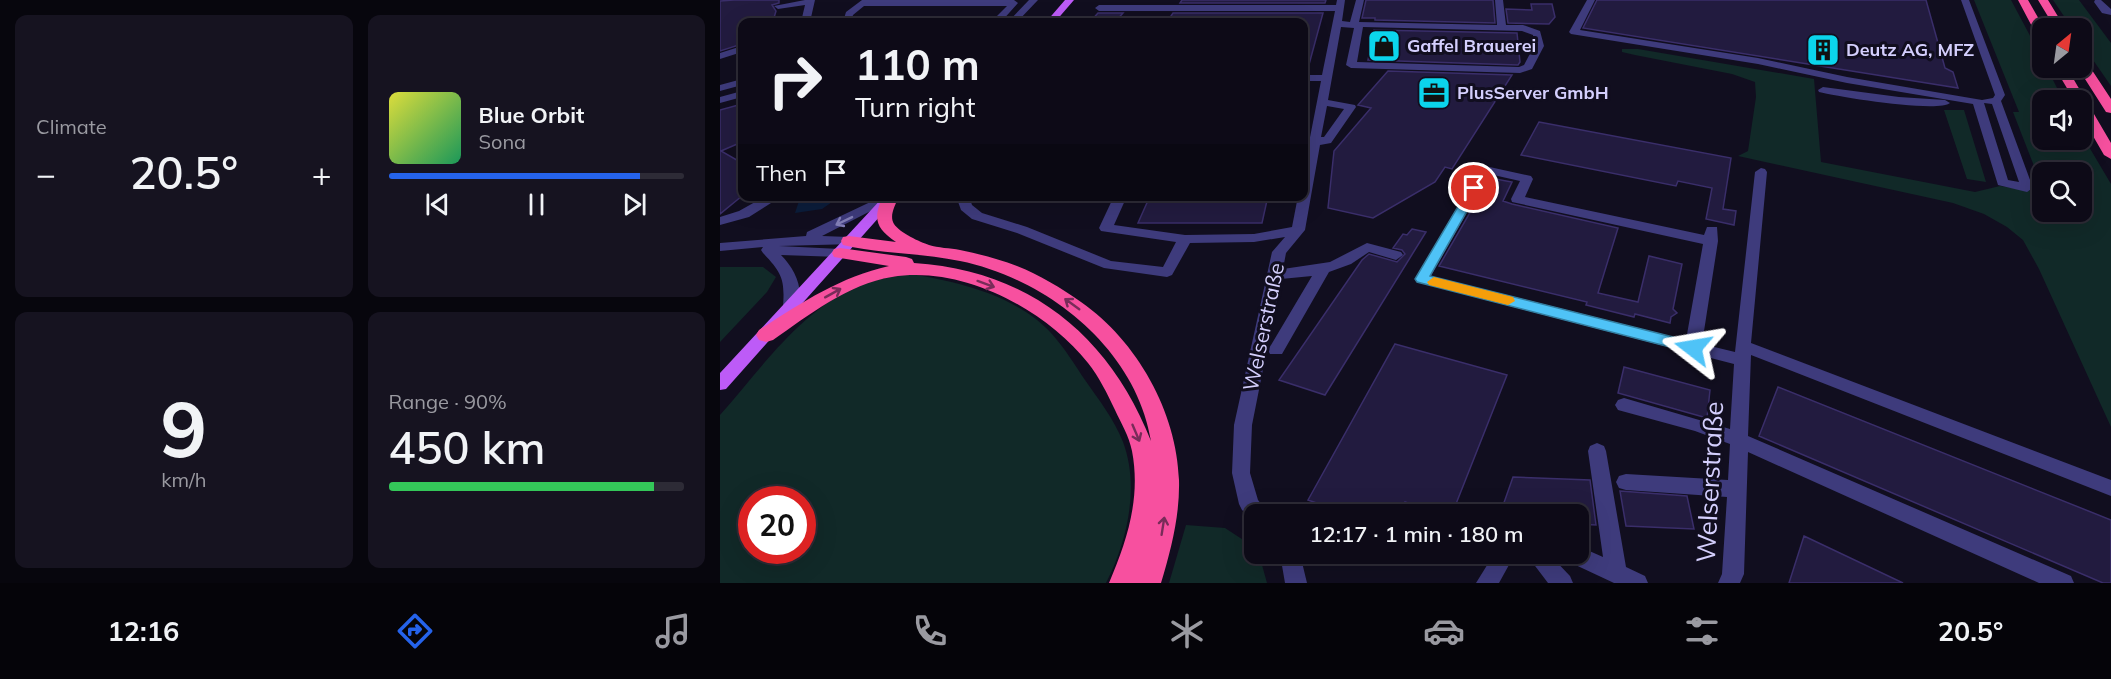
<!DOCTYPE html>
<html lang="en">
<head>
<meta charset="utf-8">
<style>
  :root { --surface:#0d0a17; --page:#161320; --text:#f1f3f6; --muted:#9a9aa1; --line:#2d2b36; --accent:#2563eb }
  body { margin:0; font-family:Mulish,sans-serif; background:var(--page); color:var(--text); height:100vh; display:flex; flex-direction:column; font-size:22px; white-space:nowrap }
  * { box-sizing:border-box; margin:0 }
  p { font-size:20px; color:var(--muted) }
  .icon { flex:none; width:33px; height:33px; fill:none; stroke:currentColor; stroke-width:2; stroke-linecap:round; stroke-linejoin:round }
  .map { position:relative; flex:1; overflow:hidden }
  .panel { display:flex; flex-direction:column; gap:15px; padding:15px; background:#07060d; width:720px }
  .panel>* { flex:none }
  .hud { position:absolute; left:18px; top:18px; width:570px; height:183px; border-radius:12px; box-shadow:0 6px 24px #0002,0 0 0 2px var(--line); background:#0d0a17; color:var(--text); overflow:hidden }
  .needle { width:39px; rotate:29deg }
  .fabs { position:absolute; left:1312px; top:18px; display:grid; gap:12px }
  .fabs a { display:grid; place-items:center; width:60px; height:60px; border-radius:12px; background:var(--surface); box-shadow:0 6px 24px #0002,0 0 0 2px var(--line); font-size:30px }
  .speed { position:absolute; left:18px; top:486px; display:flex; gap:12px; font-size:30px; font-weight:700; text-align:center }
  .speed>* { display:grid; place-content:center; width:78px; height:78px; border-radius:50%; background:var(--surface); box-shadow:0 6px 24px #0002,0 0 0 2px var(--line); line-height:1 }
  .speed .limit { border:9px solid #d22; background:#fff; color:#111 }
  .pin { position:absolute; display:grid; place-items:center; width:51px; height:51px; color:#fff; margin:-26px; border:3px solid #fff; border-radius:50%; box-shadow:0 2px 6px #0007 }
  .me { position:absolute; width:66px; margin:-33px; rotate:284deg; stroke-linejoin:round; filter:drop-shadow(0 0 4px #0008) }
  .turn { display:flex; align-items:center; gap:21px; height:126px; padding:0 18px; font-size:27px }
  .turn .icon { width:78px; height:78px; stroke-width:2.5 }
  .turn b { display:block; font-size:42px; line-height:51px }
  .then { display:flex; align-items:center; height:57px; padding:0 18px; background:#0003; gap:12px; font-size:22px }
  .big { font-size:45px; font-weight:600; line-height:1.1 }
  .panel .tile { flex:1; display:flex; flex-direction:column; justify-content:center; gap:9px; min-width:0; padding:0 21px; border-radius:12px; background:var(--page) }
  .panel .dial { align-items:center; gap:0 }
  .dial b { font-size:78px; line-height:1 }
  .song { display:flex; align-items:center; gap:18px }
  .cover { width:72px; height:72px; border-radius:9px; background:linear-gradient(135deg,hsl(60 70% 55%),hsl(150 70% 35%)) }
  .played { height:6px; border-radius:3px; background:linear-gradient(90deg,var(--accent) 85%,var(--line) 85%) }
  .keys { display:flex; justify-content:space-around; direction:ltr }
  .heat { display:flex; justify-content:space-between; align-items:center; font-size:33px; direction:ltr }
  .charge { height:9px; border-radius:4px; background:linear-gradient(90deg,#34c759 90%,var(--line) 0) }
  .panel .tiles { flex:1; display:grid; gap:15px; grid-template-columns:repeat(2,1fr) }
  .trip { position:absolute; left:524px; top:504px; width:345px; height:60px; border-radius:12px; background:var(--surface); box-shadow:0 6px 24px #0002,0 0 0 2px var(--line); font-weight:600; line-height:60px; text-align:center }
  .tabs { display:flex; height:96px; justify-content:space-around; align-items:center; background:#050409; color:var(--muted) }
  .tabs .icon { width:42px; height:42px }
  .tabs .on { color:var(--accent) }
  .tabs b { font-size:27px; color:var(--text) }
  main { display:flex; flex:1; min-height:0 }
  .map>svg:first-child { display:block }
  .green { fill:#112928; fill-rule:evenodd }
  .water { fill:#0b1d3b }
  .building { fill:#221b3f; stroke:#3a2e6a; stroke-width:1.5 }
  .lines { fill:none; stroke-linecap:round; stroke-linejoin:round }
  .minor { fill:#3e3b7c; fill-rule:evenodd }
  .major { fill:#bd5bf7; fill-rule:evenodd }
  .highway { fill:#f7509f; fill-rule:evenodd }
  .oneway { stroke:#827eb6 }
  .oneway2 { stroke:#782c59 }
  .route { fill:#4fc3f7; stroke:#337fa1; stroke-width:1.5 }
  .slow { fill:#f59e0b }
  .labels { text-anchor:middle; stroke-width:6; stroke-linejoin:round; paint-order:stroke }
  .far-poi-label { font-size:18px; font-weight:bold; fill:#d4cffd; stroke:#110e1f; text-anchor:start }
  .street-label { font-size:21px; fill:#d4cffd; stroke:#110e1f }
  .near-street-label { font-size:26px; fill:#d4cffd; stroke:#110e1f }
</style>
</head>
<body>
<main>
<section class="panel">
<div class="tiles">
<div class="tile"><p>Climate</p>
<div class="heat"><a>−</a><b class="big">20.5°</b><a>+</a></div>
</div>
<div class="tile">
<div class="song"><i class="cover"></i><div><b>Blue Orbit</b><p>Sona</p></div></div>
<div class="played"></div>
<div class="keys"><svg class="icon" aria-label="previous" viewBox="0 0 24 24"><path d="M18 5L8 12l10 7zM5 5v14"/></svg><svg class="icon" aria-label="pause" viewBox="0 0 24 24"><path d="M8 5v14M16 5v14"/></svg><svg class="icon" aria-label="next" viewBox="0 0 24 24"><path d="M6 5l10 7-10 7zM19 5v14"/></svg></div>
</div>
<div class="tile dial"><b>9</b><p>km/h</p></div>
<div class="tile"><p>Range · 90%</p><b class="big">450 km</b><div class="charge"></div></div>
</div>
</section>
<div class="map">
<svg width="1391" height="583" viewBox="0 0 1391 583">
  <rect width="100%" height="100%" fill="#110e1f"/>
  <path class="green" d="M 1254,0 L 1291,0 L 1323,60 L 1323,68 L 1327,68 L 1343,100 L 1323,100 L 1323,140 L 1362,140 L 1362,135 L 1391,184 L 1391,427 L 1319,269 L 1303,240 L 1287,227 L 1264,214 L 1233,203 L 1018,156 L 1028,151 L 1036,97 L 1035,82 L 1012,74 L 915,55 L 902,52 L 902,49 L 918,49 L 1094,79 L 1101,162 L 1255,192 L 1280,186 L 1323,193 L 1323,212 L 1362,212 L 1362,172 L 1323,172 L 1323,189 L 1293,112 L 1299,112 Z
    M 1333,0 L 1359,0 L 1391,43 L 1391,86 L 1362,44 L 1362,28 L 1352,28 Z
    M 1224,110 L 1244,110 L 1266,182 L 1247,179 Z
    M 0,267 L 43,267 L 56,277 L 47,292 L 0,342 Z
    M 190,274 C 229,280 272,290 306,312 C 334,330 347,353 365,380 C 379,400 394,419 403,442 C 420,487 407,542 386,583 L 0,583 L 0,415 C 41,369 79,312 136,287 C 153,279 172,277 190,274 ZM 32,500 L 82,500 L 82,550 L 32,550 Z
    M 466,525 L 505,528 L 534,547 L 534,554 L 539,554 L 547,583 L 449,583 Z"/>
  <path class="water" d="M 101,197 L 104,199 L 112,199 L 112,202 L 102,209 L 75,213 L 79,201 Z"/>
  <path class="building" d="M 14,0 L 59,0 L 59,3 L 52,5 L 56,11 L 53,21 L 22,22 L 22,44 L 0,51 L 0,1 Z
    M 462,0 L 606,0 L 605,3 L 460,3 Z
    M 646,0 L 773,0 L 775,23 L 655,20 L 655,18 L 642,18 Z
    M 877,0 L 1206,0 L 1225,68 L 1233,72 L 1238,88 L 863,28 Z
    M 811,4 L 832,4 L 835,17 L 829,24 L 788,23 L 786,9 L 812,10 Z
    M 378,13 L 403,13 L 395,22 L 370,22 Z
    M 453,13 L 603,13 L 587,72 L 584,72 L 584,22 L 447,22 Z
    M 654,30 L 797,33 L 800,62 L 798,65 L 648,60 Z
    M 668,71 L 792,75 L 732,169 L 725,167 L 715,182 L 653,218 L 608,208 L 614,151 L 651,108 L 638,105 Z
    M 22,104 L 22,142 L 1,151 L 22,163 L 22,196 L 0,214 L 0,110 Z
    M 819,122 L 1011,158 L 1003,209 L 1016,211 L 1014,225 L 986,219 L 992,188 L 958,181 L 956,186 L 801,155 Z
    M 770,178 L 792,182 L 783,201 L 792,204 L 898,228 L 878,293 L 918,302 L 929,256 L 962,264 L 953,309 L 957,313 L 951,317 L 950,323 L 915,314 L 914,317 L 866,305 L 867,302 L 719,266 Z
    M 430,196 L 548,196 L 542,223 L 418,223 Z
    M 692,229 L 706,232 L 605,395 L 559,380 L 642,260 L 649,254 L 677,262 L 685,254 L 682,250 L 673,248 L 683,234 L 687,235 Z
    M 675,344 L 787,375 L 732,514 L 723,514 L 685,502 L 682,508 L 673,505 L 662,514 L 628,514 L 588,500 Z
    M 904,367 L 990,390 L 987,418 L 898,393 Z
    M 1058,387 L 1391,520 L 1391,583 L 1383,583 L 1039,436 Z
    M 793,477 L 870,480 L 876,525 L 858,524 L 858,514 L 780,514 Z
    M 900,491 L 967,496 L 974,529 L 906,526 Z
    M 1084,536 L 1183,583 L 1069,583 Z"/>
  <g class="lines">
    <path class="minor" d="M 85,0 L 95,0 L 90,22 L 81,22 L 85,5 L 58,9 L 54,6 Z
      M 142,0 L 294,0 L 298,3 L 281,22 L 271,22 L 287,6 L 144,6 L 133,15 L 131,22 L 123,22 L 126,12 Z
      M 309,0 L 318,0 L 297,22 L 288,22 Z
      M 617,0 L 625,0 L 622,21 L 630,22 L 636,0 L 644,0 L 639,22 L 777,25 L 775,0 L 783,0 L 786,25 L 803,25 L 820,31 L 824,46 L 812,69 L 800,73 L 631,68 L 626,65 L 634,28 L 621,27 L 608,100 L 635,105 L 636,107 L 611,143 L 600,145 L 585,230 L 566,253 L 563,269 L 610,262 L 647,243 L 681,252 L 683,255 L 676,260 L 649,252 L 631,264 L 609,272 L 562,354 L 550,354 L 548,350 L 592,276 L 561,279 L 532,425 L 530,473 L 538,500 L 549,514 L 534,514 L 534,521 L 522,510 L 519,504 L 512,473 L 514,425 L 552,252 L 565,237 L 534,242 L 470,243 L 452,275 L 447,277 L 384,268 L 297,233 L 252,219 L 241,210 L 236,196 L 249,196 L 252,205 L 262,213 L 307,227 L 391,261 L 443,267 L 456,242 L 381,231 L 379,228 L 394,196 L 407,196 L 394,225 L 465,235 L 534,234 L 572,227 L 578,196 L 584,196 L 584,168 L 601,81 L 584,81 L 584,75 L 602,75 L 615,11 L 379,11 L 375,8 L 379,5 L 616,5 ZM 643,27 L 802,31 L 813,35 L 814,46 L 804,65 L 799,67 L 637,62 ZM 607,106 L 624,109 L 604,137 L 601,137 Z
      M 867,0 L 875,0 L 860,30 L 1038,58 L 1127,77 L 1262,100 L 1273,98 L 1275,95 L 1241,0 L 1249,0 L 1285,95 L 1281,101 L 1313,188 L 1307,192 L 1278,185 L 1253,104 L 1127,83 L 1038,64 L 851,34 L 849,32 ZM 1264,103 L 1272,104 L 1299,182 L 1288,180 Z
      M 1375,0 L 1381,0 L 1391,9 L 1391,15 L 1382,13 L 1374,2 Z
      M 22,46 L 22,52 L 0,59 L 0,53 Z
      M 22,79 L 22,85 L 0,91 L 0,85 Z
      M 1103,87 L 1179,97 L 1225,100 L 1230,103 C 1218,113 1119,97 1099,92 L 1098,90 Z
      M 22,91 L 22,97 L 0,103 L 0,97 Z
      M 765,166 L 811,176 L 813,179 L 805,197 L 984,235 L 987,227 L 997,227 L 998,241 L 982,344 L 1015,352 L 1035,172 L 1041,168 L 1045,169 L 1047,172 L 1031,343 L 1391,480 L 1391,496 L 1031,355 L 1028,436 L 1351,576 L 1354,583 L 1319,583 L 1028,452 L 1024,574 L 1020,583 L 998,583 L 1002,574 L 1007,497 L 906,490 L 899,488 L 896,482 L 899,476 L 906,474 L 1008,480 L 1010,444 L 975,431 L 898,410 L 895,405 L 898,400 L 904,398 L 1010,429 L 1014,364 L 697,282 L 695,279 L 759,170 ZM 769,174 L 800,181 L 791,199 L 792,202 L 983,244 L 966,340 L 711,276 Z
      M 46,196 L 62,196 L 29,217 L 0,225 L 0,217 L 19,211 Z
      M 163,196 L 176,198 L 102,236 L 129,237 L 136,241 L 134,244 L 59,246 L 120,249 L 127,253 L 120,257 L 61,255 C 75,269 86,291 76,311 L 71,312 L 63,307 C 65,279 62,273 43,253 L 41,250 L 43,247 L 0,251 L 0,243 L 86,236 L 87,232 Z
      M 877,443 L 884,446 L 886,451 L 906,567 L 925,576 L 928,583 L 894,583 L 847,561 L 844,554 L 858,554 L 858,546 L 883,557 L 868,451 L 870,446 Z
      M 560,554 L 580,554 L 587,583 L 565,583 Z
      M 774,554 L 795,554 L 779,583 L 756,583 Z
      M 806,554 L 829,554 L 850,576 L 853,583 L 828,583 Z"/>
    <path class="major" d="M 345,0 L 354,0 L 335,22 L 326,22 Z
      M 164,196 L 178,196 L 6,389 L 0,390 L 0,373 Z"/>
    <path class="highway" d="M 1298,0 L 1308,0 L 1324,28 L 1323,39 L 1317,36 Z
      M 1318,0 L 1328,0 L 1345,28 L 1335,28 Z
      M 1362,60 L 1366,61 L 1391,99 L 1391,113 L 1386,112 L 1358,68 L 1362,68 Z
      M 1335,68 L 1347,68 L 1391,143 L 1391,159 L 1384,155 L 1362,117 L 1362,100 L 1354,100 Z
      M 163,196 L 178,198 C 175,206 169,216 174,224 C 180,233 200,242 209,245 C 218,248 230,248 240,250 C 259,254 279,259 297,266 C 320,275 341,288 361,302 C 417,341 457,412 459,480 C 460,515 451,550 441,583 L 415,583 L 416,580 L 415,583 L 389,583 C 407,541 421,498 412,451 C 409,436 401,423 395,410 C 387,393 379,377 368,363 C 325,309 242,265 172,277 C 128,284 89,315 53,340 L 46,342 L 39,340 L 36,335 L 39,330 C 81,303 120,277 169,266 L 114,257 L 112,253 L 114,249 L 120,248 L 186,257 L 192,259 L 194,263 C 309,270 390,336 431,441 C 416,349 328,279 240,261 C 202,253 161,254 123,245 L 121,241 L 123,237 L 129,236 L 176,242 C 155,228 153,218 163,196 Z"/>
  </g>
  <defs><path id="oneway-shaft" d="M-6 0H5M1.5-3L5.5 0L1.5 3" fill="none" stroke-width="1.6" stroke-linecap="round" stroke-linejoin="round" transform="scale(1.5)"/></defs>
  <use class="oneway" href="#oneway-shaft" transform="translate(124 221) rotate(154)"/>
  <g class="oneway2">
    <use href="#oneway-shaft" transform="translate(266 284) rotate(20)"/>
    <use href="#oneway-shaft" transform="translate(113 293) rotate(-29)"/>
    <use href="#oneway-shaft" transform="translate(352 304) rotate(-144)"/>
    <use href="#oneway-shaft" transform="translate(416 433) rotate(67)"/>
    <use href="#oneway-shaft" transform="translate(443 526) rotate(-81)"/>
  </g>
  <path class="route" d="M 754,185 L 760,188 L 710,276 L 973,342 L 980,348 L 978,351 L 973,353 L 697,282 L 695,279 L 749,188 Z"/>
  <path class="slow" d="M 714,277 L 793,297 L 795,301 L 788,305 L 709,285 L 707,282 Z"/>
  <defs>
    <g id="shop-square" transform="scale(1.725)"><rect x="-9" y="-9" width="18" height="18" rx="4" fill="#0bd5ec" stroke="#110e1f"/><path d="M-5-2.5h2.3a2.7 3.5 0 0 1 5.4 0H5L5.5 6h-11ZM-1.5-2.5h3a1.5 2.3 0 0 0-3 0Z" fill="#111"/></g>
    <g id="building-square" transform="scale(1.725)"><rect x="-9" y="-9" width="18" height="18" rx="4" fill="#0bd5ec" stroke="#110e1f"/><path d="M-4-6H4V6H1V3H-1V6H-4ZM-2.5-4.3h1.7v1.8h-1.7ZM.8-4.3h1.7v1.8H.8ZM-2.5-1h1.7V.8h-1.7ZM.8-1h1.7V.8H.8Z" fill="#111"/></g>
    <g id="office-square" transform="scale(1.725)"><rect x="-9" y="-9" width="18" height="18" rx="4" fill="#0bd5ec" stroke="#110e1f"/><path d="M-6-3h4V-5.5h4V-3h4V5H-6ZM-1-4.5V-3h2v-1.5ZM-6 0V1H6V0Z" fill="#111"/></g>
  </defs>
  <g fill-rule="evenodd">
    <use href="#shop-square" x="664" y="46"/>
    <use href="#building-square" x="1103" y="50"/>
    <use href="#office-square" x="714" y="93"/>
  </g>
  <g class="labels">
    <g class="far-poi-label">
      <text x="687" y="52">Gaffel Brauerei</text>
      <text x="1126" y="56">Deutz AG, MFZ</text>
      <text x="737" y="99">PlusServer GmbH</text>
    </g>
    <g class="street-label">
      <text transform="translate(544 327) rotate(-78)" y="7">Welserstraße</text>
    </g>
    <g class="near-street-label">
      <text transform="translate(990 482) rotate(-87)" y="9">Welserstraße</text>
    </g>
  </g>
</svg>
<div class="fabs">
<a><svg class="needle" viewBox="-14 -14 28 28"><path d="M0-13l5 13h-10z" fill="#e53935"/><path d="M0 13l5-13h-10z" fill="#9a9aa1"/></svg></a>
<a><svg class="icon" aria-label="sound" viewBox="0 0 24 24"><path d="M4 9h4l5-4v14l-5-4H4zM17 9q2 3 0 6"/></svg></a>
<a><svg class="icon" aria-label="search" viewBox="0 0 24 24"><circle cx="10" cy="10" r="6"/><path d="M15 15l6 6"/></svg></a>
</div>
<div class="speed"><div class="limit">20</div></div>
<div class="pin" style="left:754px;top:188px;background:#d93025"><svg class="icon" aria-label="arrive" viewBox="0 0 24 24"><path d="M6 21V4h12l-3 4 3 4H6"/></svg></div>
<svg class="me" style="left:973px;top:348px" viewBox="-20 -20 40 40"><path d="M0-17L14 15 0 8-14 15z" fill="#4fc3f7" stroke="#fff" stroke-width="4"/></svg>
<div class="trip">12:17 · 1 min · 180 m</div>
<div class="hud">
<div class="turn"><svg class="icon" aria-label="right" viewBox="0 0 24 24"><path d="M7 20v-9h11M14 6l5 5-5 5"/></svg><div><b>110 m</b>Turn right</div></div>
<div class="then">Then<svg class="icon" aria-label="arrive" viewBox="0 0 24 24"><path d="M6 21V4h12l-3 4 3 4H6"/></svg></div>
</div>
</div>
</main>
<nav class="tabs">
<b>12:16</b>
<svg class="icon on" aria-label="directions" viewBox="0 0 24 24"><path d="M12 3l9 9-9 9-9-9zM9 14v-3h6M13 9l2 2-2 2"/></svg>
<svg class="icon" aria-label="music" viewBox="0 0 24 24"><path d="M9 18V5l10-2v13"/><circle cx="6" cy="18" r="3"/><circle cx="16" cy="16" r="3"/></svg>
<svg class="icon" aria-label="phone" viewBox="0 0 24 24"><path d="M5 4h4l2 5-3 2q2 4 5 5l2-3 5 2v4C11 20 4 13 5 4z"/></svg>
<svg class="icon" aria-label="climate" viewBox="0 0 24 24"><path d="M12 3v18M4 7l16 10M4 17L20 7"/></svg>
<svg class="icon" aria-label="car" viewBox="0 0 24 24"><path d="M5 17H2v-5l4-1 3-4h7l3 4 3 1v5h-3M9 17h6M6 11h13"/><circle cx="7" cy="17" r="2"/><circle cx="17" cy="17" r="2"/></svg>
<svg class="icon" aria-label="filters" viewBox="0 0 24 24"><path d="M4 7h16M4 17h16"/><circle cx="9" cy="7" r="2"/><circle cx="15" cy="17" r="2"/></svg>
<b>20.5°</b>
</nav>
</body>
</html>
